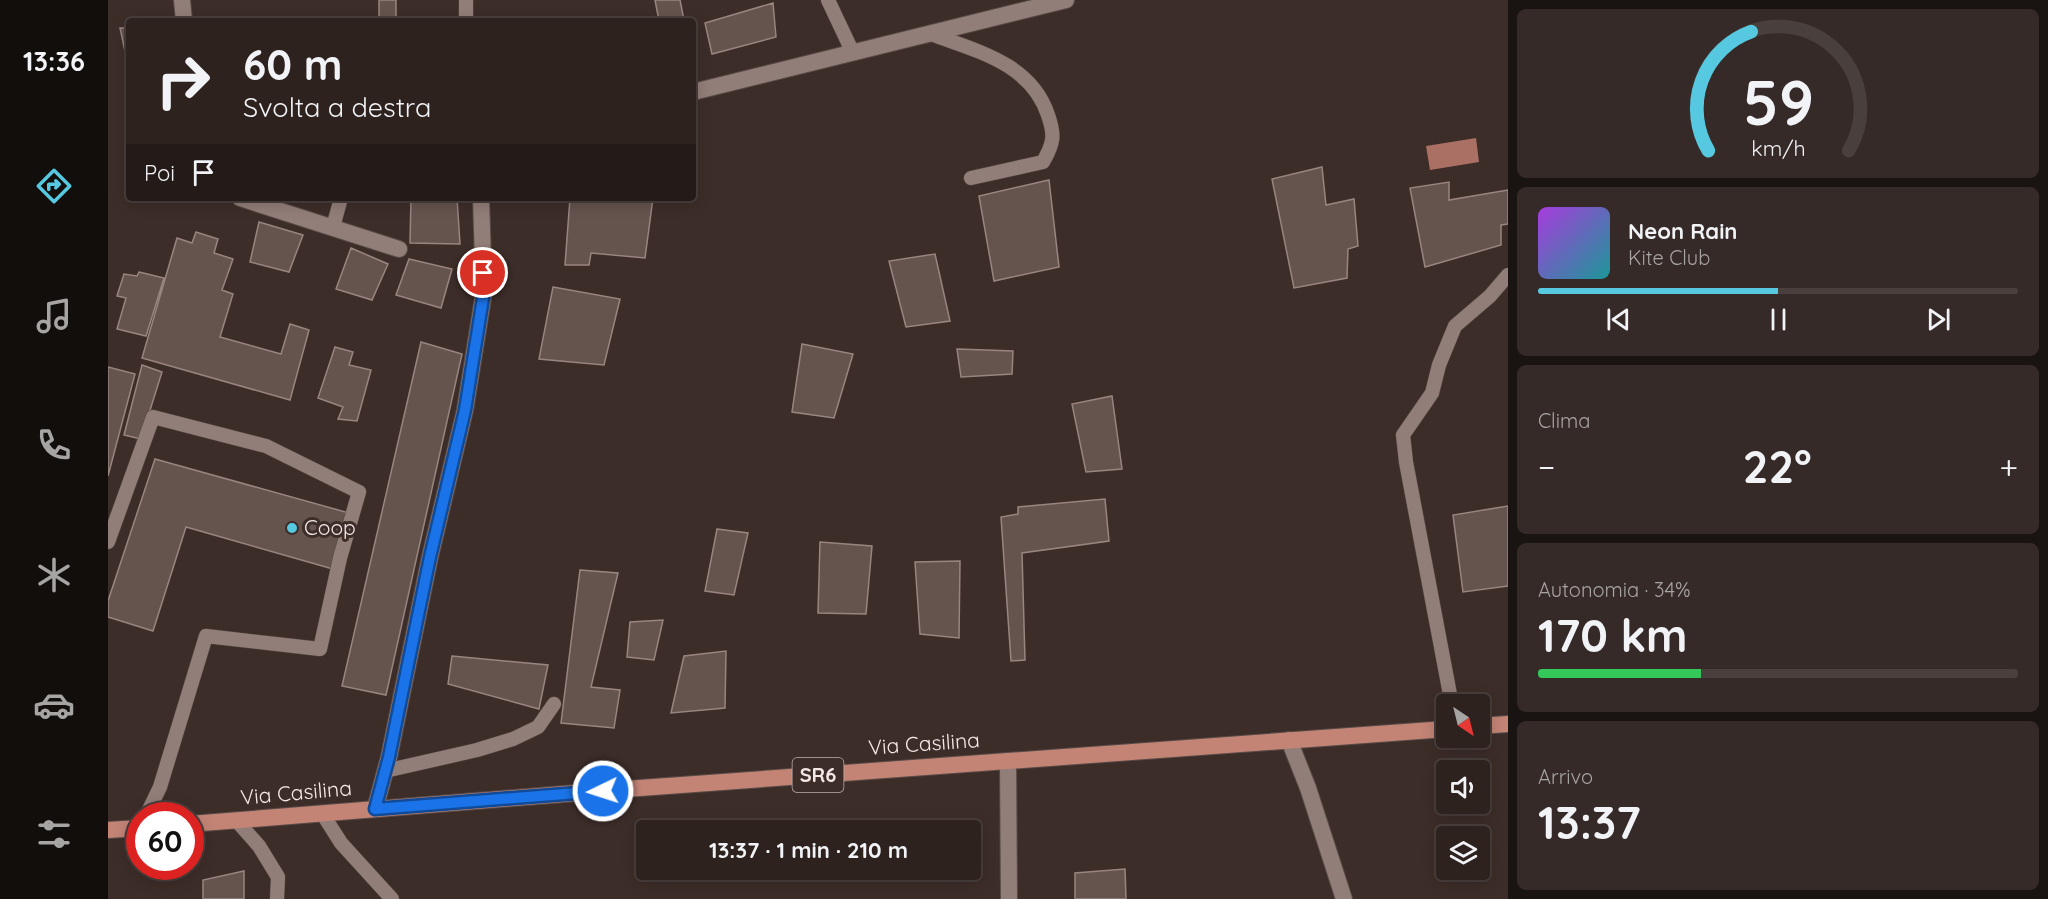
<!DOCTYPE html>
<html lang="it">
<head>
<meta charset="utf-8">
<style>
  :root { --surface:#2e221f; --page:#362a28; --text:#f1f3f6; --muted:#a7a4a4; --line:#493f3d; --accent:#56c9e1 }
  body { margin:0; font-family:Quicksand,sans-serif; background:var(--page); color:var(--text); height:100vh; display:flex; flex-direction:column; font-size:22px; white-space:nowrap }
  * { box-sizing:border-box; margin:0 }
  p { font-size:20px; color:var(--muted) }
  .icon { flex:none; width:33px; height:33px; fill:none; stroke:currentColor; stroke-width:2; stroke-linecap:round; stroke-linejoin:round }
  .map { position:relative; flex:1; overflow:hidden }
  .drawer { display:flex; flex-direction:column; gap:9px; padding:9px; background:#191311; width:540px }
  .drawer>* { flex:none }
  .guide { position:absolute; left:18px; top:18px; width:570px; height:183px; border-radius:6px; box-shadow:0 3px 15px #0003,0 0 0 2px var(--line); background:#2e221f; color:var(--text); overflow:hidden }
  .needle { width:39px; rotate:145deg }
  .fabs { position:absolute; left:1328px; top:694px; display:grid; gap:12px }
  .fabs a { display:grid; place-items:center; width:54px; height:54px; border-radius:6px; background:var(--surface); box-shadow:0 3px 15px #0003,0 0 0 2px var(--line); font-size:30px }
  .speed { position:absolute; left:18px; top:802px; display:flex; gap:12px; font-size:30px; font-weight:700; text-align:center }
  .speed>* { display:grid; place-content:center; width:78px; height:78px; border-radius:50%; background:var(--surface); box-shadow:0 3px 15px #0003,0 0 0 2px var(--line); line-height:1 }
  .speed .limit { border:9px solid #d22; background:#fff; color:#111 }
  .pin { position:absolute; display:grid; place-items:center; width:51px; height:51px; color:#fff; margin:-26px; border:3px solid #fff; border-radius:50%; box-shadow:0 2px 6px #0007 }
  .me { position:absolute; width:66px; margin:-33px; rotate:266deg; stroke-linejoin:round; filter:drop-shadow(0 0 4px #0008) }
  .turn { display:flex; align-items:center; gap:21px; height:126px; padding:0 18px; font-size:27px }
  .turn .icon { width:78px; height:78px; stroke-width:2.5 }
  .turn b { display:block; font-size:42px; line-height:51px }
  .then { display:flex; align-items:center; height:57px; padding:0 18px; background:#0003; gap:12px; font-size:22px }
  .big { font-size:45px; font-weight:800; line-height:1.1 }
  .drawer .card { flex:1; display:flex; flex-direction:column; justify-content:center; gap:9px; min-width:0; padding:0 21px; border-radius:9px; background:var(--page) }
  .drawer .dial { align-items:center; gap:0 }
  .dial svg { height:156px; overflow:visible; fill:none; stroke:var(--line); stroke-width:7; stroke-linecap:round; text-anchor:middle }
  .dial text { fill:var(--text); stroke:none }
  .song { display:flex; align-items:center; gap:18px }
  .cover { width:72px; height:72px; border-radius:9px; background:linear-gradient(135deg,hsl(280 70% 55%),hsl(180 70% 35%)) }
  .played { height:6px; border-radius:3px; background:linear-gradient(90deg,var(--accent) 50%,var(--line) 50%) }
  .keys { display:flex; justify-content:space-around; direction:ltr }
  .heat { display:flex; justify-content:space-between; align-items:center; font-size:33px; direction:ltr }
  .charge { height:9px; border-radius:4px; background:linear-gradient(90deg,#34c759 34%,var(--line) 0) }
  .trip { position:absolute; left:528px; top:820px; width:345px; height:60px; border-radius:6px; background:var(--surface); box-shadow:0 3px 15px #0003,0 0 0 2px var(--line); font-weight:800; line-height:60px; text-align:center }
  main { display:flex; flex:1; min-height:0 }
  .dock { display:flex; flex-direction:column; width:108px; justify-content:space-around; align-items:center; background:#120e0c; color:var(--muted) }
  .dock .icon { width:42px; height:42px }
  .dock .on { color:var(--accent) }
  .dock b { font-size:27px; color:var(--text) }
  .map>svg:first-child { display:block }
  .water { fill:#aa7063 }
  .building { fill:#65534e; stroke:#998580; stroke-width:1.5 }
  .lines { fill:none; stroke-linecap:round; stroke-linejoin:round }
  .service-casing { stroke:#5a4c48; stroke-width:15 }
  .minor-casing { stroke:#5a4c48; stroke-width:18 }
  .primary-casing { stroke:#5a4c48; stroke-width:18 }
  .service { stroke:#927e79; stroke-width:14 }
  .minor { stroke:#927e79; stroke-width:16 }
  .primary { stroke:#c38476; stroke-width:16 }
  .route-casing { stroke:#114b97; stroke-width:15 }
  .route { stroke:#1a73e8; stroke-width:10 }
  .poi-dot { fill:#56c9e1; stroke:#3d2d29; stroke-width:2 }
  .labels { text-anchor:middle; stroke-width:6; stroke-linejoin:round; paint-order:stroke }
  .shield { fill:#3d2d29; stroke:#bdb0ad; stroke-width:1.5 }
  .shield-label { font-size:20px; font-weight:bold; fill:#f4e8e6 }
  .poi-label { font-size:21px; fill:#f4e8e6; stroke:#3d2d29; text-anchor:start }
  .street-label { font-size:21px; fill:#f4e8e6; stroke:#3d2d29 }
</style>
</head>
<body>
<main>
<nav class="dock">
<b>13:36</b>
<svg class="icon on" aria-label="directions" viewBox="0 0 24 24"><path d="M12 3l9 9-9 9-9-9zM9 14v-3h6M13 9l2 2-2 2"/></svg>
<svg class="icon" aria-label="music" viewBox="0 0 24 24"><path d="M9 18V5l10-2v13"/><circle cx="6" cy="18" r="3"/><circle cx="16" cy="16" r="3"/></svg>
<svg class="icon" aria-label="phone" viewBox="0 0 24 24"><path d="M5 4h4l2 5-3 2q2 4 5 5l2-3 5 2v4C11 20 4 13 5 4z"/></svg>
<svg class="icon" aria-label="climate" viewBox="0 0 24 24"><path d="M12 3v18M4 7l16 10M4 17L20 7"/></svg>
<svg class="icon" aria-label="car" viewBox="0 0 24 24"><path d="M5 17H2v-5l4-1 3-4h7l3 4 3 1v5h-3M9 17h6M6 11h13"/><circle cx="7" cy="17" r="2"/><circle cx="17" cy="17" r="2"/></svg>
<svg class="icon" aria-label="filters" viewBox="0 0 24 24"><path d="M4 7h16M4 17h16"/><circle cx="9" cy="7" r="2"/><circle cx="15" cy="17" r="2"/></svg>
</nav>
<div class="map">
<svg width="1400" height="899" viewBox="0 0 1400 899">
  <rect width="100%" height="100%" fill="#3d2d29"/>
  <path class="water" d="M 1368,138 L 1371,162 L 1322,170 L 1318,146 Z"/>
  <path class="building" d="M 271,0 L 288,0 L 288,21 L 271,21 Z
    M 547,0 L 572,0 L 576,20 L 551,21 Z
    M 665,3 L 668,37 L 604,54 L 597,23 Z
    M 192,17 L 193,21 L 143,21 Z
    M 12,28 L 21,28 L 21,70 Z
    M 1214,167 L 1218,205 L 1246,199 L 1250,246 L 1240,249 L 1239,278 L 1186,288 L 1164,179 Z
    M 941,180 L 951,267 L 886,281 L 871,196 Z
    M 1341,182 L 1341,200 L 1400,190 L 1400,224 L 1393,225 L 1393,245 L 1317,267 L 1302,188 Z
    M 303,198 L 349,198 L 352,244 L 302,243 Z
    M 462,198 L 545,198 L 537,258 L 483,253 L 481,265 L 457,265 Z
    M 151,222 L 195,235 L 181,272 L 142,262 Z
    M 88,232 L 110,239 L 106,253 L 125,259 L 114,290 L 125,294 L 112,337 L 173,354 L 182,324 L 201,330 L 182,400 L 34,358 L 69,238 L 84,243 Z
    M 243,248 L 280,264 L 264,300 L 228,289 Z
    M 827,254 L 842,321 L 798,327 L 781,261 Z
    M 301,259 L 344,269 L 333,308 L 288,295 Z
    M 31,272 L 56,278 L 38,336 L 9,329 L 18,298 L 9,296 L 16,274 L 29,276 Z
    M 445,287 L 512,299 L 496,365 L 431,359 Z
    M 313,342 L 354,354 L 278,695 L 234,686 Z
    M 694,344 L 745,354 L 726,418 L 684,412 Z
    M 227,347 L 245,352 L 241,365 L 263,370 L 249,421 L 230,419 L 235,407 L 210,398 Z
    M 849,349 L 905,351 L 904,374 L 853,377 Z
    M 34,365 L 54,372 L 33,439 L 16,435 Z
    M 0,367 L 27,374 L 0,476 Z
    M 1004,396 L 1014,469 L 978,472 L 964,404 Z
    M 47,459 L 241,513 L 225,569 L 78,527 L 45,631 L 0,617 L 0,601 Z
    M 997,499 L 1001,541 L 914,553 L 917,660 L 903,661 L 893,517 L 910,514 L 910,507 Z
    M 1400,506 L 1400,586 L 1355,592 L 1345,515 Z
    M 609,529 L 640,533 L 626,595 L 597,591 Z
    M 712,542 L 764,546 L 758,614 L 710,613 Z
    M 852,561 L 851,638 L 812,634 L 807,562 Z
    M 472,570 L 510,573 L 483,687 L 512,690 L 506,728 L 453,723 Z
    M 555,620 L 546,660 L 519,657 L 522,622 Z
    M 618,651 L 617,708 L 563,713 L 576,656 Z
    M 344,656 L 440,665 L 431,709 L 340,684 Z
    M 1017,869 L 1018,899 L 967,899 L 967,873 Z
    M 136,871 L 136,899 L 95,899 L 95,880 Z"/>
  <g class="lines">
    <g class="service-casing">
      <path id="service" d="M 358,0 L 358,21
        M 720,0 L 745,53
        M 823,34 C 868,51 923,63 940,115 C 947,135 946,143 935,162 L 863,178
        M 225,227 L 233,198
        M 0,542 L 45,417 L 158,446 L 251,492 L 232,558 L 212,649 L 98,636 L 52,787 L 38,816
        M 1344,705 L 1298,462 L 1295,435 L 1324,393 L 1331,365 L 1347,326 L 1382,296 L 1400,275
        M 277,771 L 369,750 L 405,739 L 430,727 L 446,704
        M 214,813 L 233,843 L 284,899
        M 128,820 L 151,846 L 170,877 L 169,899"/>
    </g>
    <g class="minor-casing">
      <path id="minor" d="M 74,0 L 76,21
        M 585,92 L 958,0
        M 132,198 L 291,249
        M 1181,740 L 1200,788 L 1236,899
        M 900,761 L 901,899
        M 267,809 L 281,757 L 322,557 L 357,410 L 376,292 L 373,198"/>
    </g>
    <g class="primary-casing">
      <path id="primary" d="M 1371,726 L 1400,724
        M 82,824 L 518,789 L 1338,729
        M 0,830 L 32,828"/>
    </g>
    <use href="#service" class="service"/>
    <use href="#minor" class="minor"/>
    <use href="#primary" class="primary"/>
  </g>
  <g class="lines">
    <g class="route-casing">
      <path id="route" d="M 375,273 L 376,292 L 357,410 L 322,557 L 281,757 L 267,809 L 495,791"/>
    </g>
    <use href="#route" class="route"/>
  </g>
  <circle class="poi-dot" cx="184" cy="528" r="6"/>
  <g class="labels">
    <rect class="shield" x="684.5" y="758" width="51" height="34" rx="4.5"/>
    <g class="shield-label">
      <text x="710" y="782">SR6</text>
    </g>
    <g class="poi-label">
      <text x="196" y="535">Coop</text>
    </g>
    <g class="street-label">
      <text transform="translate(816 744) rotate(-4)" y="7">Via Casilina</text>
      <text transform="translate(188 793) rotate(-5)" y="7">Via Casilina</text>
    </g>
  </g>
</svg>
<div class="fabs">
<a><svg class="needle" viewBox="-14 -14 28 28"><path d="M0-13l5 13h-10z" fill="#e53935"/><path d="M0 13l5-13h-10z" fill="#a7a4a4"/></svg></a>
<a><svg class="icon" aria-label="sound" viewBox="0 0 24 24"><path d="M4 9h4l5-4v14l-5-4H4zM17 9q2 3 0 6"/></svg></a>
<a><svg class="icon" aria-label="layers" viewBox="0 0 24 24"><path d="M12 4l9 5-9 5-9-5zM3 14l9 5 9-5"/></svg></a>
</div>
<div class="speed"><div class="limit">60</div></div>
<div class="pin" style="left:375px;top:273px;background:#d93025"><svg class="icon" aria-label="arrive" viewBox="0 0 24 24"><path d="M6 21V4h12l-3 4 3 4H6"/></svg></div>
<svg class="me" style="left:495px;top:791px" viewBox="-20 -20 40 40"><circle r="17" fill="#1a73e8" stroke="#fff" stroke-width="3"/><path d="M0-11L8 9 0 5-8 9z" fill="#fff"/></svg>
<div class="trip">13:37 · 1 min · 210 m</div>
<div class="guide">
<div class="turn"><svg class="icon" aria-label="right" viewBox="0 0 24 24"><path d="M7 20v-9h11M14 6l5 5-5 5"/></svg><div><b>60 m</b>Svolta a destra</div></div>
<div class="then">Poi<svg class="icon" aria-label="arrive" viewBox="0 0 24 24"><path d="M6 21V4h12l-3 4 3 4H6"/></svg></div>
</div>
</div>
<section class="drawer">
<div class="card dial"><svg viewBox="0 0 100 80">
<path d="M14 69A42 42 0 1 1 86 69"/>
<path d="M14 69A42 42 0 0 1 36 8" stroke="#56c9e1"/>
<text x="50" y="56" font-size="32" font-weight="700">59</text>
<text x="50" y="72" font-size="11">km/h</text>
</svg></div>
<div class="card">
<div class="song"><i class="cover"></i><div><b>Neon Rain</b><p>Kite Club</p></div></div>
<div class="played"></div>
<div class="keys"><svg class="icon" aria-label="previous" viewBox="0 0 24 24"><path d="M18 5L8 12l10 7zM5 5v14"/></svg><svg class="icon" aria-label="pause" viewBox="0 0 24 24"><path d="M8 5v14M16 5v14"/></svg><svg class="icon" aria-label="next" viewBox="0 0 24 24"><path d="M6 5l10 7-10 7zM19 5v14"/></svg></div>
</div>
<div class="card"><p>Clima</p>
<div class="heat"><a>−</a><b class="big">22°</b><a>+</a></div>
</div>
<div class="card"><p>Autonomia · 34%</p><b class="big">170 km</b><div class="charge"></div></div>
<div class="card"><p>Arrivo</p><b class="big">13:37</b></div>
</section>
</main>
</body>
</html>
